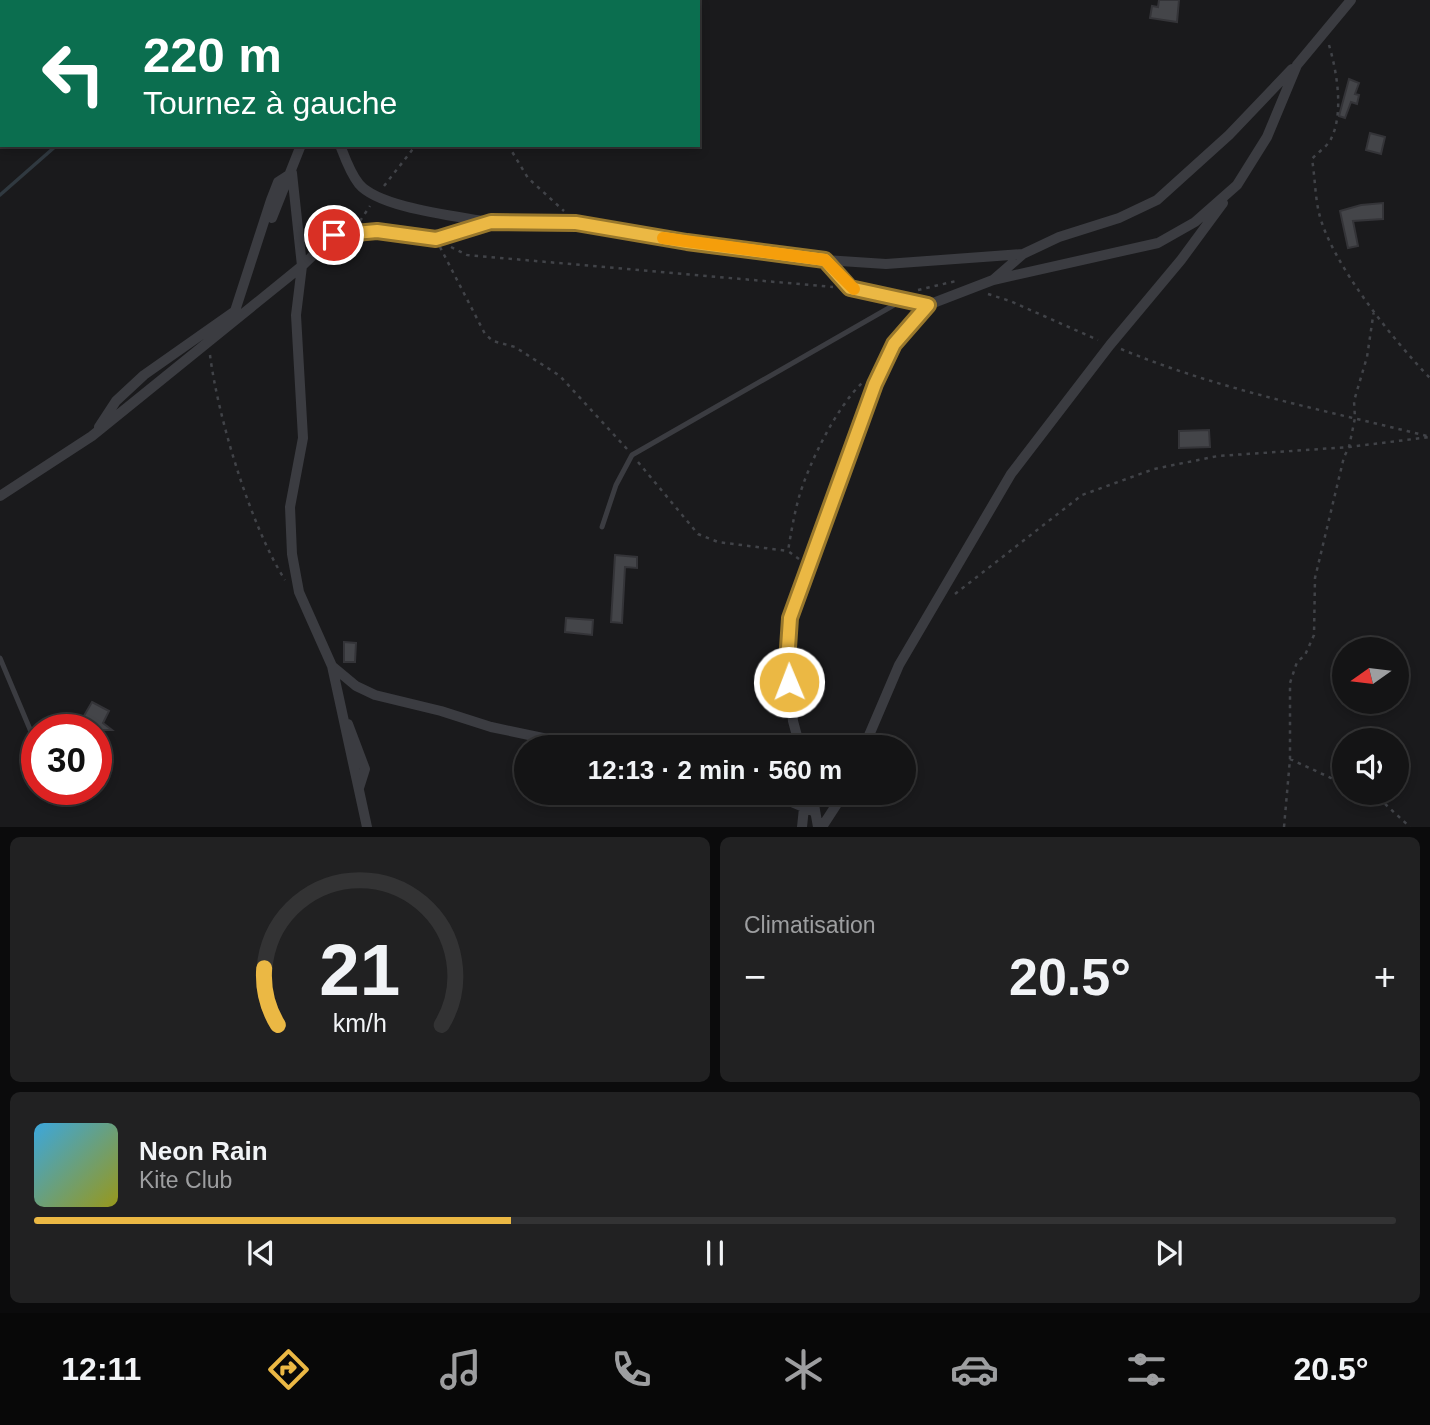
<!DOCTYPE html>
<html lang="fr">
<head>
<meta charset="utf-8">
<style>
  :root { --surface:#141415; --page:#212122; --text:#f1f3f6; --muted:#9d9ea0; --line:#333334; --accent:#ebb844 }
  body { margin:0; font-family:Helvetica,sans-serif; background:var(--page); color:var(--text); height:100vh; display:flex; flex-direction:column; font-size:26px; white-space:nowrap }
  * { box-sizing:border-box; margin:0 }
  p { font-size:23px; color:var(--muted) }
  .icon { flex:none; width:38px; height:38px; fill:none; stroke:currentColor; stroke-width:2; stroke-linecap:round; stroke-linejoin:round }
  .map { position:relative; height:827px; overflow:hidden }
  .details { display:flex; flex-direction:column; gap:10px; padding:10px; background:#0b0b0c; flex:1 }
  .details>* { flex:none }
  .banner { position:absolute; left:0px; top:0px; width:700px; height:147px; box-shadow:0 4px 10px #0003,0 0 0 2px var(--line); background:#0b6e4f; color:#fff; overflow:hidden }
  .needle { width:46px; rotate:256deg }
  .buttons { position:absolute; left:1332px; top:637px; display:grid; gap:14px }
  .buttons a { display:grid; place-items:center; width:77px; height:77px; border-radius:50%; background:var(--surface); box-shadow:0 4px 10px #0003,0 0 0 2px var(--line); font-size:35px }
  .speed { position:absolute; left:21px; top:714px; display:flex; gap:14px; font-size:35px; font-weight:700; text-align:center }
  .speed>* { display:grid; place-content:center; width:91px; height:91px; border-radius:50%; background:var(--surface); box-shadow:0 4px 10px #0003,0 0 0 2px var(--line); line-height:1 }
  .speed .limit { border:10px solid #d22; background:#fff; color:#111 }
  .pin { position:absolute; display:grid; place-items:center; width:60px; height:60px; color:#fff; margin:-30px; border:4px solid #fff; border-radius:50%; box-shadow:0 2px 7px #0007 }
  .me { position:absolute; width:77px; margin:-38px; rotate:359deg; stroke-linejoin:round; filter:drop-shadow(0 0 5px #0008) }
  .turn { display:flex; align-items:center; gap:24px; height:147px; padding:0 28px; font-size:32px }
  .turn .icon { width:91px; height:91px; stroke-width:2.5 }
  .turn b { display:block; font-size:49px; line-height:60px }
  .big { font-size:52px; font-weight:700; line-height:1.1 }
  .details .card { flex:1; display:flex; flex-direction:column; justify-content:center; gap:10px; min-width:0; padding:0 24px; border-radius:10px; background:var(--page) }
  .details .dial { align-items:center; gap:0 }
  .dial svg { height:182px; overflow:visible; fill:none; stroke:var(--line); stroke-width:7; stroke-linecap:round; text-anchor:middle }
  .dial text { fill:var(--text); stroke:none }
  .song { display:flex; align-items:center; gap:21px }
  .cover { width:84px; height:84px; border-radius:10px; background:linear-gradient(135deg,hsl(200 70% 55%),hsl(60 70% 35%)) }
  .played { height:7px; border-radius:4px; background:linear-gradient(90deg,var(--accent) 35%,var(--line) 35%) }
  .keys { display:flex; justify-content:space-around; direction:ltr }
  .heat { display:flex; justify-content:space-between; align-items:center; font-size:38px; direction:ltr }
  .details .tiles { flex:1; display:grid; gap:10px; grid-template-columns:1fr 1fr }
  .card:last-child { grid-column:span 2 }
  .trip { position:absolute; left:514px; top:735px; width:402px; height:70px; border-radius:35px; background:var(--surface); box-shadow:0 4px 10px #0003,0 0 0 2px var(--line); font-weight:700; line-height:70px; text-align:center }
  .dock { display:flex; height:112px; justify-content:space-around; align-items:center; background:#080808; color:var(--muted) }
  .dock .icon { width:49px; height:49px }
  .dock .current { color:var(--accent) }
  .dock b { font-size:32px; color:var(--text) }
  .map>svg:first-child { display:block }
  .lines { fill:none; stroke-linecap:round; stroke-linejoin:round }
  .stream { stroke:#303940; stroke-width:3.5 }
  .building { fill:#444549; stroke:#343438; stroke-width:2 }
  .path { stroke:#414348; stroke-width:2.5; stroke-dasharray:3.5 5; stroke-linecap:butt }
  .lane { stroke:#3b3c41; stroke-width:5 }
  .street { stroke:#3b3c41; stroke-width:10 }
  .route-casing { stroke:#99782c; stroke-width:18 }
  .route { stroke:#ebb844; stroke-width:12 }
  .slow { stroke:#f59e0b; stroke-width:12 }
</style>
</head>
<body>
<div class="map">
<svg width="1430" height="827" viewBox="0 0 1430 827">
  <rect width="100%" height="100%" fill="#1a1a1c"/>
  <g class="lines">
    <path class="stream" d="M 229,2 L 231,0
      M 0,195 L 57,145"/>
  </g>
  <path class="building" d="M 1159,0 L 1179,0 L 1177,22 L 1150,18 L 1152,6 L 1158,7 Z
    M 1349,79 L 1359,83 L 1355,94 L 1359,95 L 1357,104 L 1351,102 L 1345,118 L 1339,116 Z
    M 1370,133 L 1385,137 L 1381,154 L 1366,150 Z
    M 1383,203 L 1383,219 L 1353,221 L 1358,246 L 1348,248 L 1340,211 L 1361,205 Z
    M 1209,430 L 1210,447 L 1179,448 L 1179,431 Z
    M 615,555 L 637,557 L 637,568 L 625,567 L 622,623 L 611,622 Z
    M 566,618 L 593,620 L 592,635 L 565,632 Z
    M 344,642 L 356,643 L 355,662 L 344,662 Z
    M 92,702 L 109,711 L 103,723 L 112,730 L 93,730 L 81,721 Z"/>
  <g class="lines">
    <path class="path" d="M 518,2 L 519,0
      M 1329,45 C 1337,72 1344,113 1331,139 C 1327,147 1318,152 1312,159 C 1315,177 1315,196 1319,213 C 1331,263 1394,341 1430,378
      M 508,145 L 528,178 L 564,211
      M 384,186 L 416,145
      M 360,221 L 370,206
      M 440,247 L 485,334 L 493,341 L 515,347 L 560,376 L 627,449
      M 451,247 L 467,255 L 833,287
      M 918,290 L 956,281
      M 988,294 L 1010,301 L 1098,340
      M 1121,349 C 1219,390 1324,410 1427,436
      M 210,355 C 218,418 251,527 285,580
      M 638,462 L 698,534 L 718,542 L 788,551
      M 799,559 L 788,551 C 791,533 794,515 799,497 C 809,463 836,408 862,383
      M 955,594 L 1082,495 L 1154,469 L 1218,456 L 1349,447 L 1430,437
      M 1290,759 L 1344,784
      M 1362,793 L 1384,803 L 1410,827
      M 1284,827 L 1290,759 L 1290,683 L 1297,662 L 1305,655 L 1314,635 L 1315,578 L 1344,457 L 1349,447 L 1355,418 L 1354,401 L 1367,357 L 1374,310"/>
    <path class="lane" d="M 602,527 L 616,485 L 632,455 L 901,301
      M 0,658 L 37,746"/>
    <path class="street" d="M 222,0 L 222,2
      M 340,145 C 345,158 350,173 359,184 C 379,208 457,216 488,222
      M 292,173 L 302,266 L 296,315 L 303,438 L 290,507 L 292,554 L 299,592 L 332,666 L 367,827
      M 272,218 L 301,145
      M 825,260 L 886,264 L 1023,254
      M 993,280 L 1023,254 L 1059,237 L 1119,218 L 1157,200 L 1229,135 L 1292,69
      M 99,427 L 116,401 L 144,375 L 235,311 L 271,200 L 278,182 L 292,173
      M 0,496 L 92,436 L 302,266 L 334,235 L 347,232 L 378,231 L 436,239 L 491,222 L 577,223 L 687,242 L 825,260 L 850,288 L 928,305
      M 332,666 L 356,686 L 375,695 L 441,711 L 491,727 L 586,747
      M 348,724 L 365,769 L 359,788
      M 800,747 L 793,721 L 787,663 L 790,618 L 875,384 L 894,344 L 928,305 L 993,280 L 1158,243 L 1195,222 L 1237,185 L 1267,137 L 1297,65 L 1351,0
      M 864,747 L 899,665 L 1011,474 L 1110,345 L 1181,260 L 1223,203
      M 770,793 L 815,812
      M 812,793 L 818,827
      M 802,827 L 804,808
      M 822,827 L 844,793"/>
  </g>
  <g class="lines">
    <g class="route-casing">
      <path id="route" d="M 334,235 L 377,231 L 436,239 L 491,222 L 576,223 L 687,242 L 825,260 L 850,288 L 928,305 L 894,344 L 875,384 L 790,618 L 787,663 L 789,682"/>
    </g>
    <use href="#route" class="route"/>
    <path class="slow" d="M 663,238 L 825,260 L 854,289"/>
  </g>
</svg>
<div class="buttons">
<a><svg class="needle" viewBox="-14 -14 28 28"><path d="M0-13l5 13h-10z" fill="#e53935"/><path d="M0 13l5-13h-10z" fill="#9d9ea0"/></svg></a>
<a><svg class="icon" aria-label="sound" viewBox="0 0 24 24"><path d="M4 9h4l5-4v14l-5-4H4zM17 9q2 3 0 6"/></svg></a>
</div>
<div class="speed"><div class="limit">30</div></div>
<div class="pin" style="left:334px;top:235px;background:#d93025"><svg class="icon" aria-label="arrive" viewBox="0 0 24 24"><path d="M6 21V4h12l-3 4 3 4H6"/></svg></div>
<svg class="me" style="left:789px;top:682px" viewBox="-20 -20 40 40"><circle r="17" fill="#ebb844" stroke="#fff" stroke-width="3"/><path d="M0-11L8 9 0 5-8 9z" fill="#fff"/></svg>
<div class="trip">12:13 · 2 min · 560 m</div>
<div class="banner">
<div class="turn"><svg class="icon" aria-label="left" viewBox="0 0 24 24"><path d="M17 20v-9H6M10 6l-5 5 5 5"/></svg><div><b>220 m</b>Tournez à gauche</div></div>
</div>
</div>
<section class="details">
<div class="tiles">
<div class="card dial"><svg viewBox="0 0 100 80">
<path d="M14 69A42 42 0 1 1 86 69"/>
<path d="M14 69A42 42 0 0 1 8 44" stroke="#ebb844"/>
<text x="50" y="56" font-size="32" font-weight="700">21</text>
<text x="50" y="72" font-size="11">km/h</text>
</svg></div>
<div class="card"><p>Climatisation</p>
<div class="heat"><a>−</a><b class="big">20.5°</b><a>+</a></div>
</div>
<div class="card">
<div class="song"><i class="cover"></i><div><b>Neon Rain</b><p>Kite Club</p></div></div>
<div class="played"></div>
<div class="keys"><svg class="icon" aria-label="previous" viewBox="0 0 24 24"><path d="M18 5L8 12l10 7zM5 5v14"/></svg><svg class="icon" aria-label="pause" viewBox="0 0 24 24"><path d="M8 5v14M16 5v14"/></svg><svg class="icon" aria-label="next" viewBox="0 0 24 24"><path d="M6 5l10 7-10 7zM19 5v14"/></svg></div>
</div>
</div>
</section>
<nav class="dock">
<b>12:11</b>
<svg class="icon current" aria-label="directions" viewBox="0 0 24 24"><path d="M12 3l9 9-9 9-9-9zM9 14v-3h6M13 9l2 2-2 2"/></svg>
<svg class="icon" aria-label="music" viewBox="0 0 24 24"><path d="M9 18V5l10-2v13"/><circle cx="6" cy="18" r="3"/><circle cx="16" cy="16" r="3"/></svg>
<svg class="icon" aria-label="phone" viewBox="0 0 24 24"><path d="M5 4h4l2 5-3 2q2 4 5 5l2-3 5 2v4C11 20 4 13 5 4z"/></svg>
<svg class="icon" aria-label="climate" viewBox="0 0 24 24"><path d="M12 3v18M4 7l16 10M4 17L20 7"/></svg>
<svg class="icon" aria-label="car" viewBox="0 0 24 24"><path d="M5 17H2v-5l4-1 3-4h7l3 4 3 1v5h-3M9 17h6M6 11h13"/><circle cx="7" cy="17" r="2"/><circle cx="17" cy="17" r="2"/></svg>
<svg class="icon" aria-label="filters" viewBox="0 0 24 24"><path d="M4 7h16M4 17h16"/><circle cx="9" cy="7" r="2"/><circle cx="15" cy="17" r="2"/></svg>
<b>20.5°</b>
</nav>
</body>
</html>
